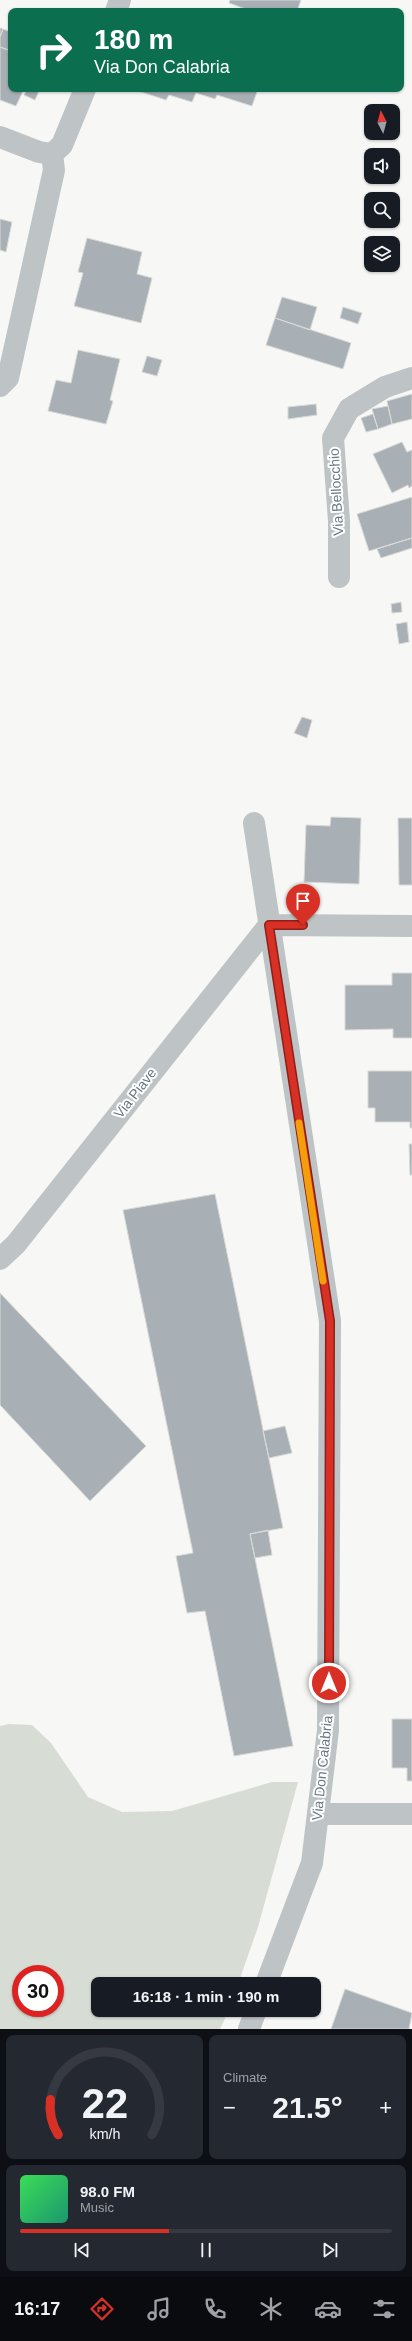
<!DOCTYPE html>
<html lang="en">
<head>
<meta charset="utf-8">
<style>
  :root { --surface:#171b24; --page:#242831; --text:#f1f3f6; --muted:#9ea1a6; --line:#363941; --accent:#d93025 }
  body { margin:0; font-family:Helvetica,sans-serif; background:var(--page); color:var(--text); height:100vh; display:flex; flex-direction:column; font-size:15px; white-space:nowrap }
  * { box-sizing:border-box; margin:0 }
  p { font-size:13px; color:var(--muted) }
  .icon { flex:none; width:22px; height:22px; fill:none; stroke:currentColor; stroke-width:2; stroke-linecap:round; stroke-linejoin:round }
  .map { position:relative; height:2029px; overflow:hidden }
  .panel { display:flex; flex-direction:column; gap:6px; padding:6px; background:#0d0f14; flex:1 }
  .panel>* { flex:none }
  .hud { position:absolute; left:8px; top:8px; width:396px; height:84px; border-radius:8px; box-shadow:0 1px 3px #0004; background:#0b6e4f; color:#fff; overflow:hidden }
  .needle { width:26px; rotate:354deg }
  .fabs { position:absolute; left:364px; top:104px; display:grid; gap:8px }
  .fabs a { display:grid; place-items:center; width:36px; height:36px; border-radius:8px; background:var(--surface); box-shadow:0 1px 3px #0004; font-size:20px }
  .speed { position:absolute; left:12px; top:1965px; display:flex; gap:8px; font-size:20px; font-weight:700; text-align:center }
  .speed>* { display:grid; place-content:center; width:52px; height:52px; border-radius:50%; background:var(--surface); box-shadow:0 1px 3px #0004; line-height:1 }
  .speed .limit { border:6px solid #d22; background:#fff; color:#111 }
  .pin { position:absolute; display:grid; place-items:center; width:34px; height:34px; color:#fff; margin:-41px -17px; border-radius:50% 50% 50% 0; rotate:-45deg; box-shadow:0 0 4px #0007 }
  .pin .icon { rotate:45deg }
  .me { position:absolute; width:44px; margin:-22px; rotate:0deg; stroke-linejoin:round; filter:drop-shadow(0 0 3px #0008) }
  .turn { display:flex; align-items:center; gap:14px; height:84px; padding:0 20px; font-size:18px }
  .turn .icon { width:52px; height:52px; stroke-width:2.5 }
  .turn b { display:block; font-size:28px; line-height:34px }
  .big { font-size:30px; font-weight:700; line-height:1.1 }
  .panel .tile { flex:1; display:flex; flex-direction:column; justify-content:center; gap:6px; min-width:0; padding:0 14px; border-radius:8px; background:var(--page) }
  .panel .dial { align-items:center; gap:0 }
  .dial svg { height:104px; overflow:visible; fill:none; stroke:var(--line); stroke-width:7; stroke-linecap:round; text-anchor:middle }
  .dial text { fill:var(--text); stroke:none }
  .song { display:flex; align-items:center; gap:12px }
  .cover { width:48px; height:48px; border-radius:6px; background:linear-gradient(135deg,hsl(130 70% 55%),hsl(160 70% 35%)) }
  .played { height:4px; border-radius:2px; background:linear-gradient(90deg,var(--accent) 40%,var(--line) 40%) }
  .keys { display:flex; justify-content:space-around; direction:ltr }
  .heat { display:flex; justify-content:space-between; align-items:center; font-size:22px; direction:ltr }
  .panel .tiles { flex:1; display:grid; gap:6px; grid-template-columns:1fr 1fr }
  .tile:last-child { grid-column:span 2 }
  .trip { position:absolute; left:91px; top:1977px; width:230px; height:40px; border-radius:8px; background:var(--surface); box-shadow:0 1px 3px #0004; font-weight:700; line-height:40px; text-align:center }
  .dock { display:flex; height:64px; justify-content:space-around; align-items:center; background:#090b0e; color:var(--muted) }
  .dock .icon { width:28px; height:28px }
  .dock .current { color:var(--accent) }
  .dock b { font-size:18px; color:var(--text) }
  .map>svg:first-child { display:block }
  .green { fill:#d7dcd4; fill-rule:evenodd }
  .building { fill:#a8b0b5; stroke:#d9d9d7 }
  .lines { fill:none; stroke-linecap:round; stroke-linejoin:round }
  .minor { stroke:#bec3c6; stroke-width:22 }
  .route-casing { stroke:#8d1f18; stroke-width:10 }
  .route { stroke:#d93025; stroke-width:7 }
  .slow { stroke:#f59e0b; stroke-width:7 }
  .labels { text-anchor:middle; stroke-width:4; stroke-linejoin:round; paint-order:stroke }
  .street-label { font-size:14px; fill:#687984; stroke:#fff }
</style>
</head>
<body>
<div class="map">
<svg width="412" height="2029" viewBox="0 0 412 2029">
  <rect width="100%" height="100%" fill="#f7f7f5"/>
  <path class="green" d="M 9,1724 L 32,1725 L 51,1743 L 88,1797 L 122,1812 L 172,1811 L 272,1782 L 298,1782 L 258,1927 L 238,1984 L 98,1984 L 98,2010 L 229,2010 L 220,2029 L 0,2029 L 0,1726 ZM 21,1974 L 55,1974 L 55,2008 L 21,2008 Z"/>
  <path class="building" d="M 230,0 L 301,0 L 297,11 L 251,11 L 229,3 Z
    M 0,28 L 3,29 L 0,37 Z
    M 3,29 L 11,32 L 11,51 L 0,47 L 0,37 Z
    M 0,47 L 11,51 L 11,89 L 24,89 L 16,106 L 0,100 Z
    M 27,89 L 40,89 L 35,100 L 24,95 Z
    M 132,89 L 258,89 L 252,106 L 217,95 L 215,99 L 196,93 L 192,102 L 169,95 L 166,100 Z
    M 0,219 L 12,222 L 6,252 L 0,250 Z
    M 87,238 L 142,252 L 137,274 L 152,278 L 141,323 L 74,306 L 83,273 L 78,272 Z
    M 282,297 L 317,307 L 310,330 L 275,318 Z
    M 343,307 L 362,313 L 358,324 L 340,318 Z
    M 275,318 L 351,343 L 343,369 L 266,345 Z
    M 78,350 L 120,359 L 110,400 L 113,401 L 106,424 L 48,411 L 56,380 L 71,383 Z
    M 147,356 L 162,360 L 157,376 L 142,372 Z
    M 412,394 L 412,419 L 392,424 L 387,401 Z
    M 316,404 L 317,415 L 288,419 L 288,407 Z
    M 388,406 L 392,424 L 378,429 L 372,409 Z
    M 373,414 L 378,429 L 366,432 L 361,418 Z
    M 402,442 L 407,452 L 412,450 L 412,486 L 409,488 L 408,485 L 392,493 L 373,454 Z
    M 412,497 L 412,538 L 369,551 L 357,514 Z
    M 412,538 L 412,548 L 381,558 L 377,549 Z
    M 401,602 L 402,612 L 392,613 L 391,604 Z
    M 407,622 L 409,642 L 399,644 L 396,624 Z
    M 302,717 L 312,720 L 307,738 L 294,733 Z
    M 331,817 L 361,818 L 359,884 L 304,882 L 306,825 L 330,826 Z
    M 398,818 L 412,818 L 412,885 L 399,885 Z
    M 392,973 L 412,973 L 412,1038 L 393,1038 L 393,1029 L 345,1030 L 345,985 L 392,985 Z
    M 368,1071 L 412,1071 L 412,1128 L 410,1128 L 410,1122 L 375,1122 L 375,1108 L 368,1108 Z
    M 409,1144 L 412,1144 L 412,1175 L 410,1175 Z
    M 215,1194 L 283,1528 L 250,1534 L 293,1746 L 234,1756 L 205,1611 L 187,1613 L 176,1556 L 193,1553 L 123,1210 Z
    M 0,1293 L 146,1446 L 90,1501 L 0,1405 Z
    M 285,1426 L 292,1453 L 269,1458 L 263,1431 Z
    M 268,1530 L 272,1555 L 255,1558 L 250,1534 Z
    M 392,1719 L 412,1719 L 412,1781 L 407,1781 L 407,1768 L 392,1768 Z
    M 345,1989 L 412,2013 L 409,2029 L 331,2029 Z"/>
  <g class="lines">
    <path class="minor" d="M 116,11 L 120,0
      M 0,137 L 39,152 L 52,154
      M 0,386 L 8,378 L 54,170 L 52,154 L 62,145 L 85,89
      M 339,577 L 339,521 L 333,438 L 349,409 L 385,387 L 412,378
      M 254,823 L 330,1321 L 328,1730 L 312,1863 L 266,1984
      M 0,1259 L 16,1244 L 269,925 L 412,926
      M 318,1814 L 412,1814
      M 249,2029 L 256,2010"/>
  </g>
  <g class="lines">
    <g class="route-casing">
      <path id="route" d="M 303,925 L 269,925 L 330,1321 L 329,1683"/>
    </g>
    <use href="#route" class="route"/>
    <path class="slow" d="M 299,1123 L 323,1281"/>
  </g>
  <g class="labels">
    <g class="street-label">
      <text transform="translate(336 492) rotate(-93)" y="5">Via Bellocchio</text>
      <text transform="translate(135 1093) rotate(-52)" y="5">Via Piave</text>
      <text transform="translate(322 1768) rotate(-84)" y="5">Via Don Calabria</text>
    </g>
  </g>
</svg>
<div class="fabs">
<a><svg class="needle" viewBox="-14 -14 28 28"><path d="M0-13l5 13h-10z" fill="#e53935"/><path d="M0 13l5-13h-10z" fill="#9ea1a6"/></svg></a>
<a><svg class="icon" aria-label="sound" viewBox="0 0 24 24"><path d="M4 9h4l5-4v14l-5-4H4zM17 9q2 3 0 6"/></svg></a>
<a><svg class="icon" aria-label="search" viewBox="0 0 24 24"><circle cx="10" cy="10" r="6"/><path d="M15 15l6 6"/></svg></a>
<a><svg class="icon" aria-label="layers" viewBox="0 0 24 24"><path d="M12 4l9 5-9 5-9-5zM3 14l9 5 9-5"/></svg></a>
</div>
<div class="speed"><div class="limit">30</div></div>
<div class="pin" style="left:303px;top:925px;background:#d93025"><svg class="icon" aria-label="arrive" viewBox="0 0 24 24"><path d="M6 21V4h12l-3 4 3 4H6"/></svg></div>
<svg class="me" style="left:329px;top:1683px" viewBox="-20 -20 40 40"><circle r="17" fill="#d93025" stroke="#fff" stroke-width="3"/><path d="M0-11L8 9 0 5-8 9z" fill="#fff"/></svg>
<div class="trip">16:18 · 1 min · 190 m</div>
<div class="hud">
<div class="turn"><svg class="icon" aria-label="right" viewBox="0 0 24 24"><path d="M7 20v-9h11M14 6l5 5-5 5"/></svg><div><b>180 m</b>Via Don Calabria</div></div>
</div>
</div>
<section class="panel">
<div class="tiles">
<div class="tile dial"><svg viewBox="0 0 100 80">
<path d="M14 69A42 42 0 1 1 86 69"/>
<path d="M14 69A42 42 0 0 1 8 42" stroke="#d93025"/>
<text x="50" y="56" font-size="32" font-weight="700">22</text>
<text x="50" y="72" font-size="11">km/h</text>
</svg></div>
<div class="tile"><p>Climate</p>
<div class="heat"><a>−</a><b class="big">21.5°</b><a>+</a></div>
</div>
<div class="tile">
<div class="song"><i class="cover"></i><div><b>98.0 FM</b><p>Music</p></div></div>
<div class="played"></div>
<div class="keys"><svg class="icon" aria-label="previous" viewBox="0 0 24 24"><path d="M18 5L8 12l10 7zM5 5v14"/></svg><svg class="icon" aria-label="pause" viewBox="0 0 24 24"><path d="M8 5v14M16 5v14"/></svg><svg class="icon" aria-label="next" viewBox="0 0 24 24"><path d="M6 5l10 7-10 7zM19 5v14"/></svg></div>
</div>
</div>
</section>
<nav class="dock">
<b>16:17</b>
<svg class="icon current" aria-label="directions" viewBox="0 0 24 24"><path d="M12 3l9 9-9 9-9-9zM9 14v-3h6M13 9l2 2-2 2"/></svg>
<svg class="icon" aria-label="music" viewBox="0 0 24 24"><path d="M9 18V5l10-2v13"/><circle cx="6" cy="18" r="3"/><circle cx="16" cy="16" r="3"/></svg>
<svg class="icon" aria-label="phone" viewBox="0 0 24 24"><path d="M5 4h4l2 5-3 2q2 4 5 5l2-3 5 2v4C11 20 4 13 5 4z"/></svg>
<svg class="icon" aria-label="climate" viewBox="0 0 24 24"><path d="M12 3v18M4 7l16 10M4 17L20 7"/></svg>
<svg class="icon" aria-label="car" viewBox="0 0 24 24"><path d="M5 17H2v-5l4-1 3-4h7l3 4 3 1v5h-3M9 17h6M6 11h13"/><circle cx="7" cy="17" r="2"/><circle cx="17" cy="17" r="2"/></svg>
<svg class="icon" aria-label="filters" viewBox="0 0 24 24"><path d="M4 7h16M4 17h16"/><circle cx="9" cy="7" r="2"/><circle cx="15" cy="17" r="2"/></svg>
</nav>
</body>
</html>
